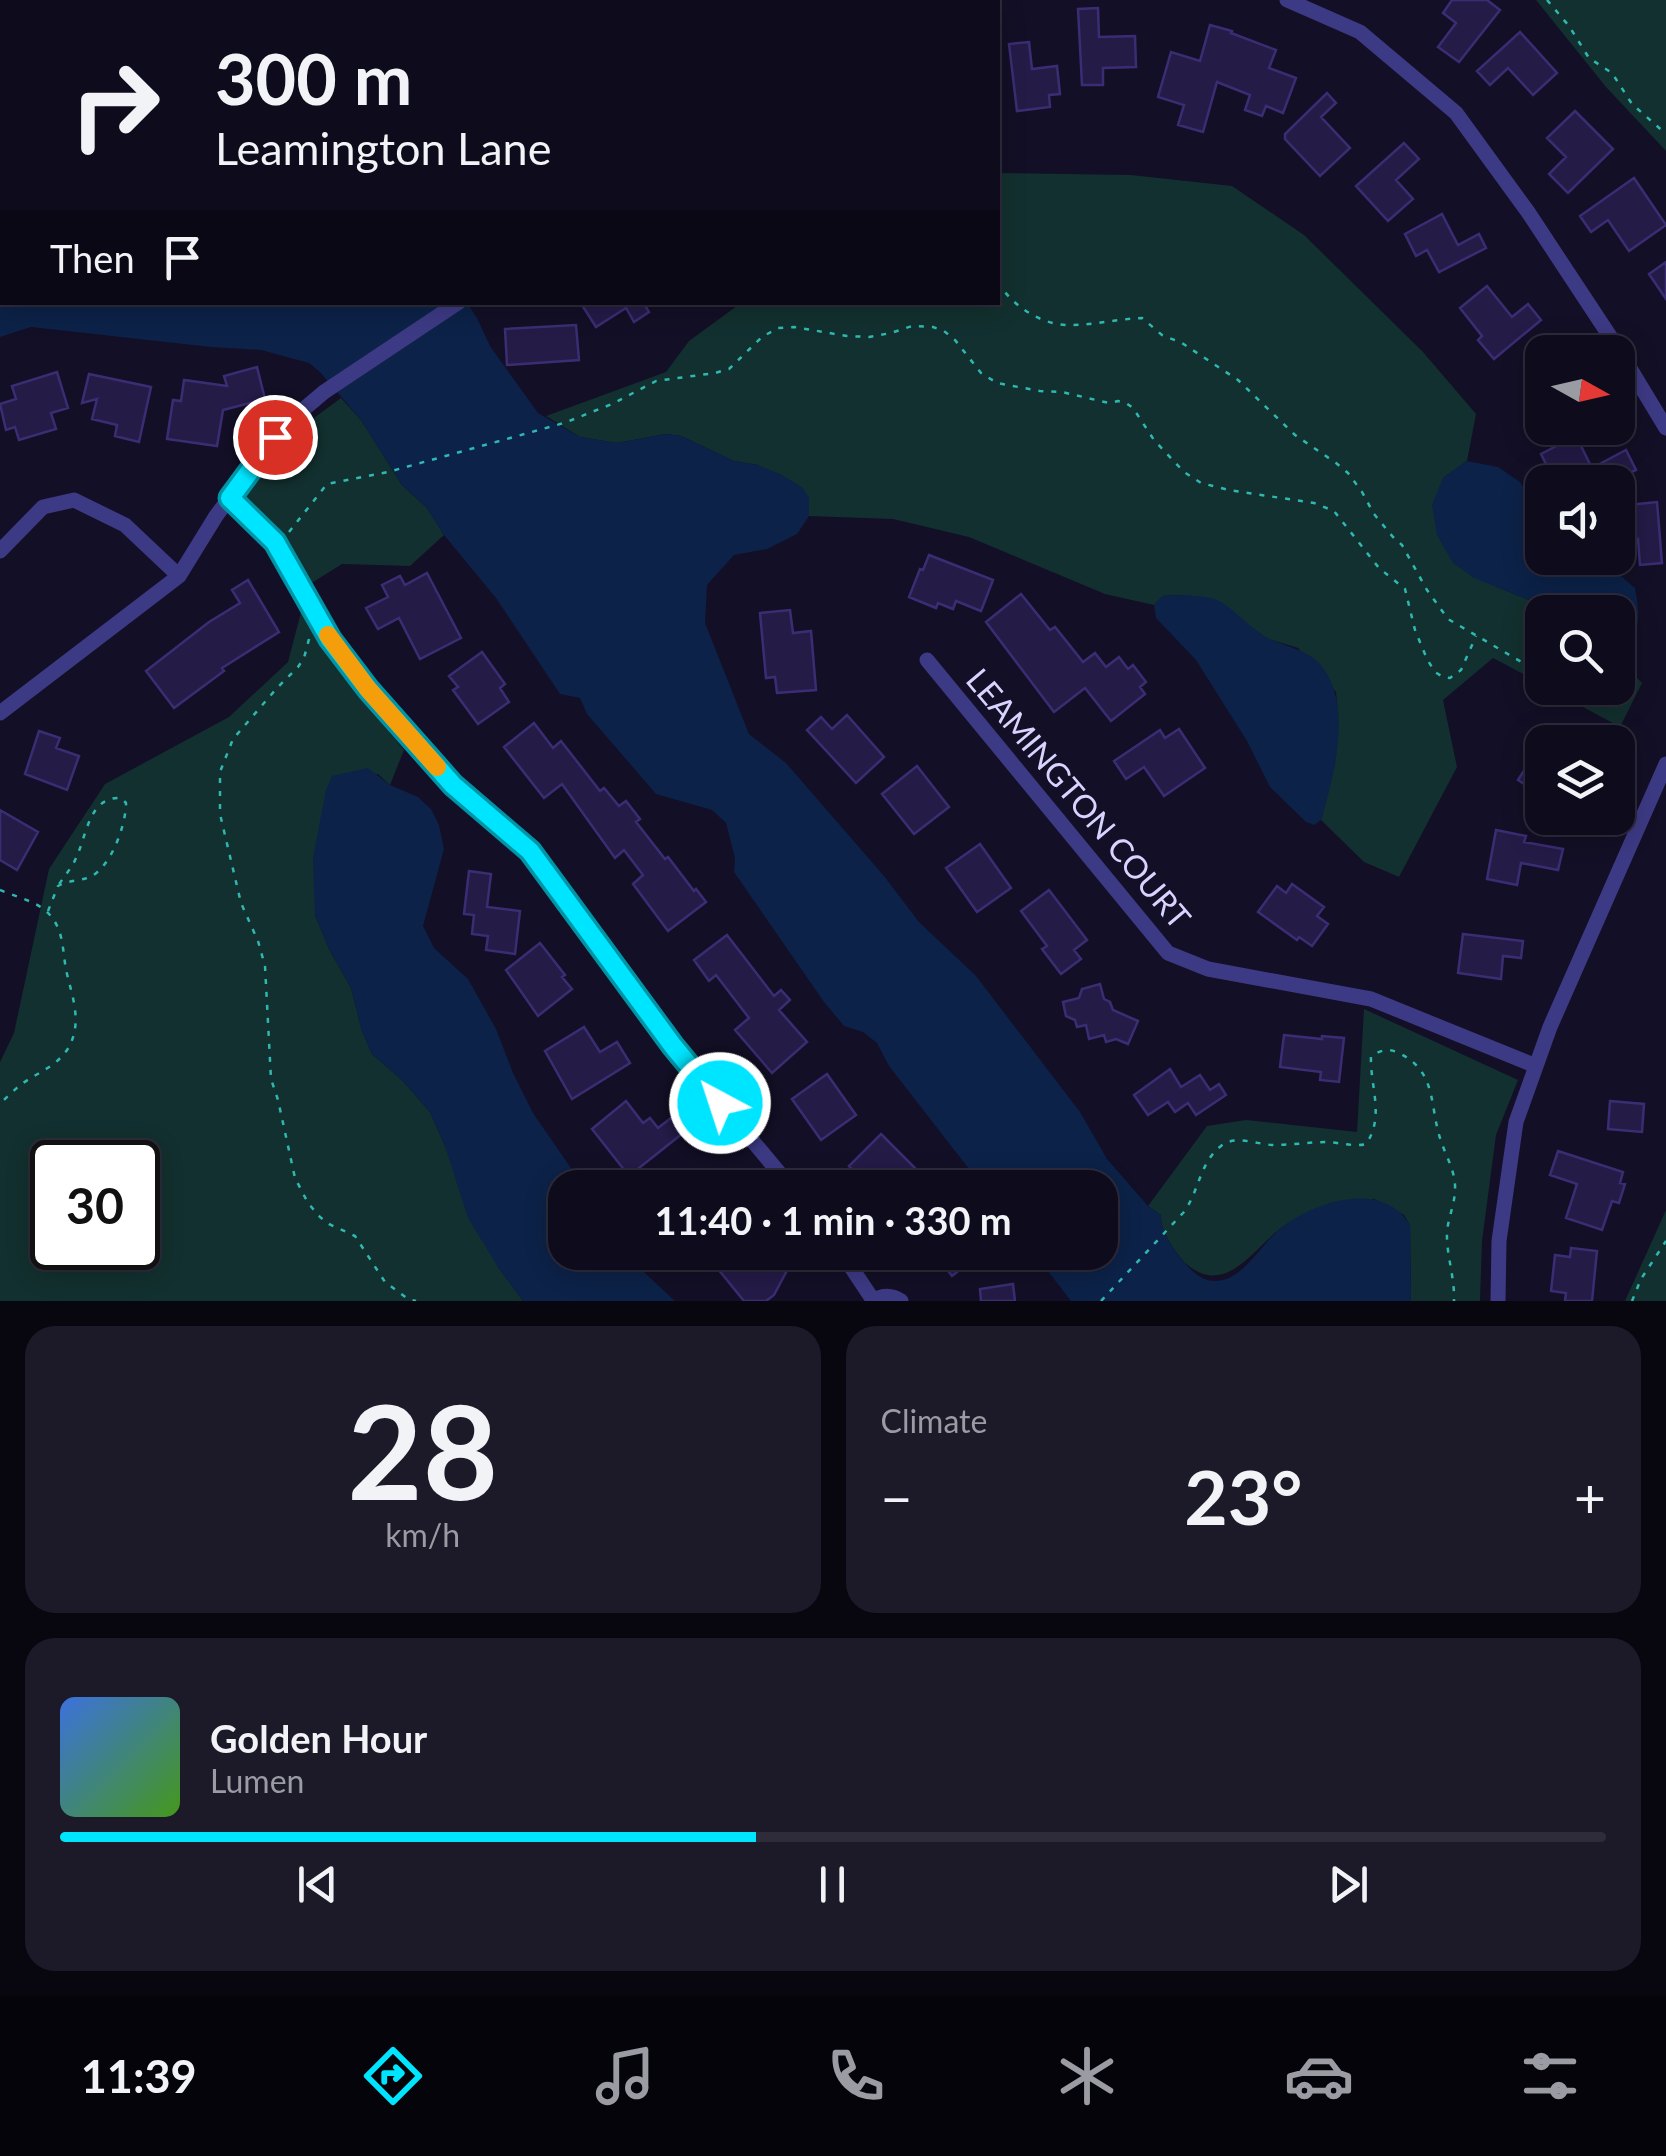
<!DOCTYPE html>
<html lang="en">
<head>
<meta charset="utf-8">
<style>
  :root { --surface:#0e0b1c; --page:#1c1929; --text:#f1f3f6; --muted:#9b9ba3; --line:#2e2b3b; --accent:#00e5ff }
  body { margin:0; font-family:Lato,sans-serif; background:var(--page); color:var(--text); height:100vh; display:flex; flex-direction:column; font-size:38px; white-space:nowrap }
  * { box-sizing:border-box; margin:0 }
  p { font-size:32px; color:var(--muted) }
  .icon { flex:none; width:55px; height:55px; fill:none; stroke:currentColor; stroke-width:2; stroke-linecap:round; stroke-linejoin:round }
  .map { position:relative; height:1301px; overflow:hidden }
  .sheet { display:flex; flex-direction:column; gap:25px; padding:25px; background:#08060f; flex:1 }
  .sheet>* { flex:none }
  .banner { position:absolute; left:0px; top:0px; width:1000px; height:305px; box-shadow:0 5px 25px #0003,0 0 0 2px var(--line); background:#0e0b1c; color:var(--text); overflow:hidden }
  .needle { width:65px; rotate:98deg }
  .fabs { position:absolute; left:1525px; top:335px; display:grid; gap:20px }
  .fabs a { display:grid; place-items:center; width:110px; height:110px; border-radius:20px; background:var(--surface); box-shadow:0 5px 25px #0003,0 0 0 2px var(--line); font-size:50px }
  .speed { position:absolute; left:30px; top:1140px; display:flex; gap:20px; font-size:50px; font-weight:700; text-align:center }
  .speed>* { display:grid; place-content:center; width:130px; height:130px; border-radius:50%; background:var(--surface); box-shadow:0 5px 25px #0003,0 0 0 2px var(--line); line-height:1 }
  .speed .limit { border:5px solid #111; border-radius:15px; background:#fff; color:#111 }
  .pin { position:absolute; display:grid; place-items:center; width:85px; height:85px; color:#fff; margin:-42px; border:5px solid #fff; border-radius:50%; box-shadow:0 2px 10px #0007 }
  .me { position:absolute; width:110px; margin:-55px; rotate:320deg; stroke-linejoin:round; filter:drop-shadow(0 0 8px #0008) }
  .turn { display:flex; align-items:center; gap:35px; height:210px; padding:0 50px; font-size:45px }
  .turn .icon { width:130px; height:130px; stroke-width:2.5 }
  .turn b { display:block; font-size:70px; line-height:85px }
  .then { display:flex; align-items:center; height:95px; padding:0 50px; background:#0003; gap:20px; font-size:38px }
  .big { font-size:75px; font-weight:700; line-height:1.1 }
  .sheet .card { flex:1; display:flex; flex-direction:column; justify-content:center; gap:15px; min-width:0; padding:0 35px; border-radius:30px; background:var(--page) }
  .sheet .dial { align-items:center; gap:0 }
  .dial b { font-size:130px; line-height:1 }
  .song { display:flex; align-items:center; gap:30px }
  .cover { width:120px; height:120px; border-radius:15px; background:linear-gradient(135deg,hsl(220 70% 55%),hsl(100 70% 35%)) }
  .played { height:10px; border-radius:5px; background:linear-gradient(90deg,var(--accent) 45%,var(--line) 45%) }
  .keys { display:flex; justify-content:space-around; direction:ltr }
  .heat { display:flex; justify-content:space-between; align-items:center; font-size:55px; direction:ltr }
  .sheet .tiles { flex:1; display:grid; gap:25px; grid-template-columns:1fr 1fr }
  .card:last-child { grid-column:span 2 }
  .trip { position:absolute; left:548px; top:1170px; width:570px; height:100px; border-radius:30px; background:var(--surface); box-shadow:0 5px 25px #0003,0 0 0 2px var(--line); font-weight:700; line-height:100px; text-align:center }
  .menu { display:flex; height:160px; justify-content:space-around; align-items:center; background:#06040b; color:var(--muted) }
  .menu .icon { width:70px; height:70px }
  .menu .current { color:var(--accent) }
  .menu b { font-size:45px; color:var(--text) }
  .map>svg:first-child { display:block }
  .green { fill:#12302f; fill-rule:evenodd }
  .water { fill:#0c2248 }
  .lines { fill:none; stroke-linecap:round; stroke-linejoin:round }
  .canal { stroke:#0c2248; stroke-width:18 }
  .building { fill:#241b47; stroke:#3b2d73; stroke-width:2.5 }
  .path { stroke:#2fb8b0; stroke-width:2.5; stroke-dasharray:5 8; stroke-linecap:butt }
  .minor { stroke:#3d3a85; stroke-width:15 }
  .route-casing { stroke:#0095a6; stroke-width:25 }
  .route { stroke:#00e5ff; stroke-width:18 }
  .slow { stroke:#f59e0b; stroke-width:18 }
  .labels { text-anchor:middle; stroke-width:10; stroke-linejoin:round; paint-order:stroke }
  .street-label { font-size:32px; fill:#d9d4ff; stroke:#130f26 }
</style>
</head>
<body>
<div class="map">
<svg width="1666" height="1301" viewBox="0 0 1666 1301">
  <rect width="100%" height="100%" fill="#130f26"/>
  <path class="green" d="M 304,0 L 890,0 L 884,2 L 300,2 Z
    M 1536,0 L 1666,0 L 1666,151 L 1606,87 Z
    M 998,173 L 1131,175 L 1232,186 L 1304,235 L 1423,352 L 1476,414 L 1467,461 L 1443,478 L 1497,587 L 1534,602 L 1548,612 L 1542,612 L 1542,684 L 1493,658 L 1443,700 L 1457,767 L 1399,877 L 1364,862 L 1321,820 L 1335,763 L 1338,714 L 1336,692 L 1298,648 L 1268,639 L 1243,622 L 1186,595 L 1163,596 L 1154,605 L 1105,594 L 969,537 L 893,519 L 809,516 L 809,498 L 758,465 L 734,461 L 681,436 L 666,434 L 617,443 L 580,437 L 546,416 L 666,372 L 689,341 L 741,303 L 998,302 Z
    M 341,398 L 361,420 L 402,485 L 427,508 L 444,535 L 410,566 L 342,564 L 310,584 L 277,530 L 244,500 L 292,434 Z
    M 301,612 L 349,683 L 404,750 L 390,785 L 378,774 L 326,790 L 315,915 L 329,949 L 351,988 L 362,1031 L 372,1054 L 403,1081 L 430,1112 L 498,1267 L 523,1301 L 0,1301 L 0,1062 L 14,1033 L 49,869 L 105,784 L 229,717 L 288,662 ZM 52,1162 L 138,1162 L 138,1248 L 52,1248 Z
    M 1618,658 L 1642,683 L 1620,727 L 1548,688 L 1618,688 Z
    M 1364,1009 L 1518,1080 L 1496,1135 L 1482,1241 L 1480,1301 L 1411,1301 L 1410,1225 L 1404,1215 L 1374,1199 C 1351,1205 1308,1211 1290,1222 C 1255,1242 1229,1301 1185,1263 C 1174,1250 1160,1231 1161,1215 L 1148,1206 L 1207,1126 L 1246,1120 L 1357,1132 Z
    M 1666,1210 L 1666,1301 L 1625,1301 Z"/>
  <path class="water" d="M 2,231 L 2,302 L 467,303 L 477,318 L 490,346 L 538,413 L 580,437 L 617,443 L 666,434 L 681,436 L 734,461 L 758,465 L 780,474 L 803,488 L 809,498 L 809,516 L 797,534 L 767,549 L 734,555 L 707,585 L 705,623 L 749,734 L 786,763 L 884,876 L 919,922 L 976,976 L 1080,1112 L 1107,1159 L 1148,1206 L 1161,1215 C 1160,1231 1174,1250 1184,1262 C 1195,1275 1206,1284 1223,1280 C 1247,1274 1262,1243 1280,1229 C 1314,1201 1383,1179 1410,1225 L 1411,1301 L 1071,1301 L 1034,1253 L 1100,1252 L 1100,1188 L 983,1187 L 889,1066 L 877,1043 L 863,1032 L 844,1026 L 824,1002 L 734,872 L 735,858 L 726,823 L 712,810 L 656,794 L 587,714 L 580,698 L 560,694 L 496,598 L 444,535 L 427,508 L 402,485 L 361,420 L 320,372 L 309,363 L 261,350 L 211,347 L 31,327 L 0,337 L 0,233 Z
    M 1467,461 L 1498,467 L 1520,482 L 1542,519 L 1542,558 L 1599,558 L 1635,588 C 1640,616 1642,635 1618,654 L 1618,612 L 1548,612 L 1534,602 L 1474,578 L 1453,563 L 1437,535 L 1432,505 L 1443,478 Z
    M 1186,595 C 1195,596 1208,596 1217,600 C 1231,606 1250,628 1266,637 C 1284,647 1305,648 1320,664 C 1354,703 1334,776 1321,820 L 1314,825 L 1306,822 L 1270,787 L 1247,741 L 1196,660 L 1156,618 L 1154,605 L 1162,596 Z
    M 368,768 L 390,785 L 418,797 L 431,809 L 439,825 L 444,849 L 423,926 L 434,948 L 468,979 L 496,1029 L 513,1073 L 533,1113 L 584,1187 L 565,1188 L 565,1252 L 631,1253 L 645,1273 L 675,1301 L 523,1301 L 498,1267 L 468,1218 L 445,1146 L 430,1112 L 403,1081 L 372,1054 L 362,1031 L 351,988 L 329,949 L 315,915 L 313,858 L 326,790 L 332,776 Z"/>
  <g class="lines">
    <path class="canal" d="M 10,0 L 14,2"/>
  </g>
  <path class="building" d="M 1452,0 L 1487,0 L 1500,10 L 1459,62 L 1438,47 L 1456,23 L 1443,13 Z
    M 1098,8 L 1099,37 L 1135,36 L 1136,67 L 1103,68 L 1103,85 L 1082,85 L 1078,9 Z
    M 1210,25 L 1232,31 L 1231,33 L 1276,50 L 1269,68 L 1296,78 L 1283,113 L 1266,106 L 1262,116 L 1245,110 L 1250,95 L 1217,82 L 1203,132 L 1178,125 L 1184,105 L 1158,97 L 1171,52 L 1200,61 Z
    M 1520,32 L 1557,73 L 1533,95 L 1508,68 L 1490,85 L 1477,71 Z
    M 1029,42 L 1032,69 L 1057,66 L 1060,94 L 1049,95 L 1050,107 L 1017,111 L 1009,44 Z
    M 1327,93 L 1336,103 L 1321,117 L 1350,148 L 1320,176 L 1285,139 L 1285,134 Z
    M 1575,111 L 1613,149 L 1568,193 L 1549,174 L 1566,157 L 1547,138 Z
    M 1404,143 L 1419,159 L 1396,180 L 1413,199 L 1388,221 L 1356,186 Z
    M 1634,178 L 1666,225 L 1629,251 L 1608,220 L 1591,232 L 1580,216 Z
    M 1442,214 L 1458,245 L 1479,234 L 1486,248 L 1439,272 L 1427,250 L 1416,256 L 1405,234 Z
    M 1666,262 L 1666,299 L 1649,274 Z
    M 1487,286 L 1512,317 L 1528,304 L 1541,320 L 1494,359 L 1478,340 L 1482,336 L 1460,308 Z
    M 580,302 L 643,302 L 649,312 L 634,322 L 626,308 L 596,327 Z
    M 576,325 L 579,360 L 507,365 L 505,329 Z
    M 257,367 L 265,399 L 223,410 L 217,446 L 167,439 L 173,400 L 181,401 L 184,380 L 227,386 L 224,376 Z
    M 57,372 L 68,408 L 51,413 L 56,429 L 19,440 L 15,427 L 6,430 L 0,404 L 16,399 L 12,386 Z
    M 89,374 L 151,387 L 139,442 L 115,436 L 117,425 L 92,419 L 97,399 L 82,403 Z
    M 1576,436 L 1592,468 L 1626,450 L 1636,470 L 1611,482 L 1555,482 L 1541,454 Z
    M 1657,502 L 1662,563 L 1640,565 L 1638,539 L 1631,540 L 1630,529 L 1618,530 L 1618,506 Z
    M 929,555 L 993,580 L 981,611 L 956,601 L 953,609 L 938,603 L 936,608 L 909,597 L 920,569 L 923,570 Z
    M 427,573 L 461,638 L 420,659 L 399,618 L 378,629 L 366,608 L 388,597 L 382,585 L 400,576 L 405,585 Z
    M 248,580 L 279,632 L 222,668 L 224,671 L 174,708 L 146,671 L 209,622 L 240,603 L 232,590 Z
    M 1021,594 L 1050,630 L 1055,627 L 1083,662 L 1095,653 L 1106,667 L 1119,657 L 1128,669 L 1133,665 L 1146,682 L 1140,687 L 1145,694 L 1111,721 L 1085,688 L 1054,712 L 986,622 Z
    M 790,610 L 793,633 L 811,631 L 816,690 L 777,693 L 775,677 L 766,678 L 760,613 Z
    M 482,652 L 505,684 L 500,688 L 509,702 L 478,724 L 453,690 L 458,687 L 449,676 Z
    M 847,715 L 884,757 L 856,783 L 807,730 L 821,717 L 832,729 Z
    M 534,723 L 553,748 L 561,741 L 600,791 L 604,788 L 619,806 L 626,801 L 640,819 L 636,822 L 665,859 L 668,857 L 694,891 L 696,889 L 706,902 L 668,931 L 633,884 L 643,875 L 624,850 L 615,858 L 562,784 L 544,798 L 504,747 Z
    M 1179,729 L 1205,768 L 1164,796 L 1144,767 L 1126,779 L 1114,761 L 1160,730 L 1165,738 Z
    M 39,731 L 60,738 L 56,748 L 79,756 L 67,790 L 25,774 Z
    M 1542,742 L 1542,796 L 1518,780 Z
    M 917,766 L 949,807 L 914,834 L 882,794 Z
    M 0,810 L 38,832 L 17,870 L 0,860 Z
    M 1496,830 L 1526,836 L 1524,842 L 1563,849 L 1558,870 L 1521,863 L 1517,885 L 1487,879 Z
    M 980,844 L 1011,888 L 977,912 L 946,868 Z
    M 469,871 L 491,874 L 487,907 L 520,911 L 515,954 L 486,950 L 488,936 L 472,934 L 474,915 L 464,914 Z
    M 1292,884 L 1324,907 L 1317,916 L 1328,924 L 1312,946 L 1299,937 L 1297,940 L 1258,912 L 1277,886 L 1286,893 Z
    M 1049,890 L 1087,940 L 1074,950 L 1081,959 L 1061,974 L 1042,949 L 1047,946 L 1021,911 Z
    M 1463,934 L 1523,941 L 1521,958 L 1503,956 L 1501,979 L 1458,973 Z
    M 727,935 L 774,996 L 781,990 L 790,1000 L 779,1010 L 807,1042 L 772,1073 L 735,1030 L 749,1018 L 716,975 L 709,981 L 694,960 Z
    M 540,943 L 565,975 L 562,977 L 572,989 L 538,1016 L 506,970 Z
    M 1100,984 L 1104,999 L 1110,1002 L 1113,1010 L 1138,1021 L 1128,1044 L 1116,1039 L 1106,1042 L 1104,1035 L 1089,1039 L 1086,1025 L 1077,1027 L 1075,1020 L 1066,1016 L 1063,1002 L 1079,998 L 1082,989 Z
    M 584,1027 L 600,1052 L 617,1042 L 630,1063 L 572,1099 L 545,1051 Z
    M 1284,1035 L 1322,1039 L 1322,1036 L 1344,1038 L 1339,1082 L 1320,1080 L 1321,1072 L 1280,1067 Z
    M 1170,1069 L 1181,1087 L 1200,1075 L 1210,1090 L 1219,1084 L 1226,1095 L 1196,1115 L 1188,1103 L 1175,1112 L 1168,1102 L 1148,1115 L 1134,1095 Z
    M 827,1074 L 856,1115 L 821,1140 L 792,1099 Z
    M 626,1101 L 643,1123 L 650,1118 L 658,1128 L 671,1118 L 683,1133 L 629,1176 L 592,1129 Z
    M 1610,1101 L 1644,1104 L 1642,1132 L 1608,1129 Z
    M 881,1134 L 918,1171 L 909,1180 L 917,1188 L 870,1188 L 849,1166 Z
    M 1558,1151 L 1623,1172 L 1620,1183 L 1625,1184 L 1619,1203 L 1612,1201 L 1602,1230 L 1566,1218 L 1577,1184 L 1550,1175 Z
    M 677,1170 L 686,1180 L 696,1172 L 709,1188 L 656,1188 Z
    M 1571,1248 L 1597,1251 L 1592,1301 L 1565,1301 L 1566,1293 L 1551,1291 L 1555,1255 L 1570,1257 Z
    M 716,1252 L 760,1252 L 770,1265 L 784,1254 L 791,1263 L 774,1295 L 766,1301 L 744,1301 L 709,1258 Z
    M 934,1252 L 982,1252 L 952,1276 Z
    M 1013,1284 L 1015,1301 L 981,1301 L 980,1289 Z"/>
  <g class="lines">
    <path class="path" d="M 1547,0 L 1569,26 L 1589,58 L 1612,73 L 1632,104 L 1666,134
      M 338,2 L 341,0
      M 671,2 L 674,0
      M 0,194 L 2,192
      M 998,282 C 1011,305 1042,326 1070,325 C 1094,325 1118,319 1142,318 L 1162,335 L 1182,343 L 1238,380 L 1295,435 L 1336,463 L 1348,473 L 1362,492 L 1374,514 L 1393,537 L 1402,545 L 1427,590 L 1448,619 L 1542,674
      M 289,532 L 327,484 L 388,472 L 564,423 L 612,404 L 656,381 L 715,373 L 729,369 L 762,337 L 778,328 L 794,327 L 847,336 L 869,337 L 891,333 L 912,326 L 933,327 L 944,331 L 955,340 L 981,373 L 997,383 L 1040,391 L 1062,392 L 1109,403 L 1118,401 L 1126,403 L 1133,408 L 1154,440 L 1184,472 L 1201,483 L 1229,490 L 1314,503 L 1334,511 L 1379,568 L 1405,589 L 1415,630 L 1427,659 L 1435,672 L 1443,677 L 1450,678 L 1461,670 L 1476,636
      M 309,639 L 304,658 L 298,667 L 277,688 L 233,739 L 220,772 L 220,814 L 241,903 L 258,941 L 265,966 L 271,1079 L 278,1100 L 295,1178 L 308,1203 L 320,1217 L 329,1224 L 355,1236 L 385,1282 L 408,1299 L 416,1301
      M 1565,688 L 1596,706
      M 0,890 C 16,897 37,901 49,914 C 65,931 62,953 67,974 C 73,999 83,1025 67,1050 C 55,1067 39,1072 23,1083 C 15,1089 7,1097 0,1104
      M 48,911 L 58,886 C 69,880 80,881 90,877 C 111,867 126,825 126,803 L 121,798 C 89,796 87,835 76,858 C 72,868 64,876 58,886
      M 1101,1301 L 1183,1213 C 1199,1193 1199,1163 1221,1146 C 1235,1134 1258,1145 1274,1145 C 1292,1145 1310,1142 1328,1142 C 1341,1143 1354,1147 1366,1144 C 1385,1117 1370,1086 1371,1057 C 1379,1050 1389,1048 1399,1053 C 1438,1072 1429,1107 1441,1141 C 1446,1156 1454,1169 1455,1185 C 1456,1201 1449,1215 1447,1231 C 1446,1255 1455,1277 1454,1301
      M 1632,1301 L 1641,1279 L 1666,1241"/>
    <path class="minor" d="M 1287,0 L 1360,32 L 1456,113 L 1528,212 L 1617,347 L 1666,428
      M 910,2 L 917,0
      M 230,499 L 275,542 L 330,639 L 368,689 L 453,785 L 530,851 L 673,1046 L 792,1188
      M 0,551 L 43,507 L 74,500 L 125,525 L 179,576
      M 927,660 L 1168,953 L 1208,969 L 1371,999 L 1536,1066
      M 0,713 L 179,576 L 216,516 L 275,437 L 298,414 L 324,392 L 459,302
      M 841,1252 L 873,1300
      M 872,1301 C 882,1295 891,1294 901,1301
      M 1498,1301 L 1499,1241 L 1516,1122 L 1550,1027 L 1666,764"/>
  </g>
  <g class="lines">
    <g class="route-casing">
      <path id="route" d="M 275,437 L 230,498 L 275,542 L 330,639 L 368,689 L 453,785 L 530,851 L 673,1046 L 720,1103"/>
    </g>
    <use href="#route" class="route"/>
    <path class="slow" d="M 328,635 L 368,689 L 437,767"/>
  </g>
  <g class="labels">
    <g class="street-label">
      <text transform="translate(1078 799) rotate(50)" y="11">LEAMINGTON COURT</text>
    </g>
  </g>
</svg>
<div class="fabs">
<a><svg class="needle" viewBox="-14 -14 28 28"><path d="M0-13l5 13h-10z" fill="#e53935"/><path d="M0 13l5-13h-10z" fill="#9b9ba3"/></svg></a>
<a><svg class="icon" aria-label="sound" viewBox="0 0 24 24"><path d="M4 9h4l5-4v14l-5-4H4zM17 9q2 3 0 6"/></svg></a>
<a><svg class="icon" aria-label="search" viewBox="0 0 24 24"><circle cx="10" cy="10" r="6"/><path d="M15 15l6 6"/></svg></a>
<a><svg class="icon" aria-label="layers" viewBox="0 0 24 24"><path d="M12 4l9 5-9 5-9-5zM3 14l9 5 9-5"/></svg></a>
</div>
<div class="speed"><div class="limit">30</div></div>
<div class="pin" style="left:275px;top:437px;background:#d93025"><svg class="icon" aria-label="arrive" viewBox="0 0 24 24"><path d="M6 21V4h12l-3 4 3 4H6"/></svg></div>
<svg class="me" style="left:720px;top:1103px" viewBox="-20 -20 40 40"><circle r="17" fill="#00e5ff" stroke="#fff" stroke-width="3"/><path d="M0-11L8 9 0 5-8 9z" fill="#fff"/></svg>
<div class="trip">11:40 · 1 min · 330 m</div>
<div class="banner">
<div class="turn"><svg class="icon" aria-label="right" viewBox="0 0 24 24"><path d="M7 20v-9h11M14 6l5 5-5 5"/></svg><div><b>300 m</b>Leamington Lane</div></div>
<div class="then">Then<svg class="icon" aria-label="arrive" viewBox="0 0 24 24"><path d="M6 21V4h12l-3 4 3 4H6"/></svg></div>
</div>
</div>
<section class="sheet">
<div class="tiles">
<div class="card dial"><b>28</b><p>km/h</p></div>
<div class="card"><p>Climate</p>
<div class="heat"><a>−</a><b class="big">23°</b><a>+</a></div>
</div>
<div class="card">
<div class="song"><i class="cover"></i><div><b>Golden Hour</b><p>Lumen</p></div></div>
<div class="played"></div>
<div class="keys"><svg class="icon" aria-label="previous" viewBox="0 0 24 24"><path d="M18 5L8 12l10 7zM5 5v14"/></svg><svg class="icon" aria-label="pause" viewBox="0 0 24 24"><path d="M8 5v14M16 5v14"/></svg><svg class="icon" aria-label="next" viewBox="0 0 24 24"><path d="M6 5l10 7-10 7zM19 5v14"/></svg></div>
</div>
</div>
</section>
<nav class="menu">
<b>11:39</b>
<svg class="icon current" aria-label="directions" viewBox="0 0 24 24"><path d="M12 3l9 9-9 9-9-9zM9 14v-3h6M13 9l2 2-2 2"/></svg>
<svg class="icon" aria-label="music" viewBox="0 0 24 24"><path d="M9 18V5l10-2v13"/><circle cx="6" cy="18" r="3"/><circle cx="16" cy="16" r="3"/></svg>
<svg class="icon" aria-label="phone" viewBox="0 0 24 24"><path d="M5 4h4l2 5-3 2q2 4 5 5l2-3 5 2v4C11 20 4 13 5 4z"/></svg>
<svg class="icon" aria-label="climate" viewBox="0 0 24 24"><path d="M12 3v18M4 7l16 10M4 17L20 7"/></svg>
<svg class="icon" aria-label="car" viewBox="0 0 24 24"><path d="M5 17H2v-5l4-1 3-4h7l3 4 3 1v5h-3M9 17h6M6 11h13"/><circle cx="7" cy="17" r="2"/><circle cx="17" cy="17" r="2"/></svg>
<svg class="icon" aria-label="filters" viewBox="0 0 24 24"><path d="M4 7h16M4 17h16"/><circle cx="9" cy="7" r="2"/><circle cx="15" cy="17" r="2"/></svg>
</nav>
</body>
</html>
